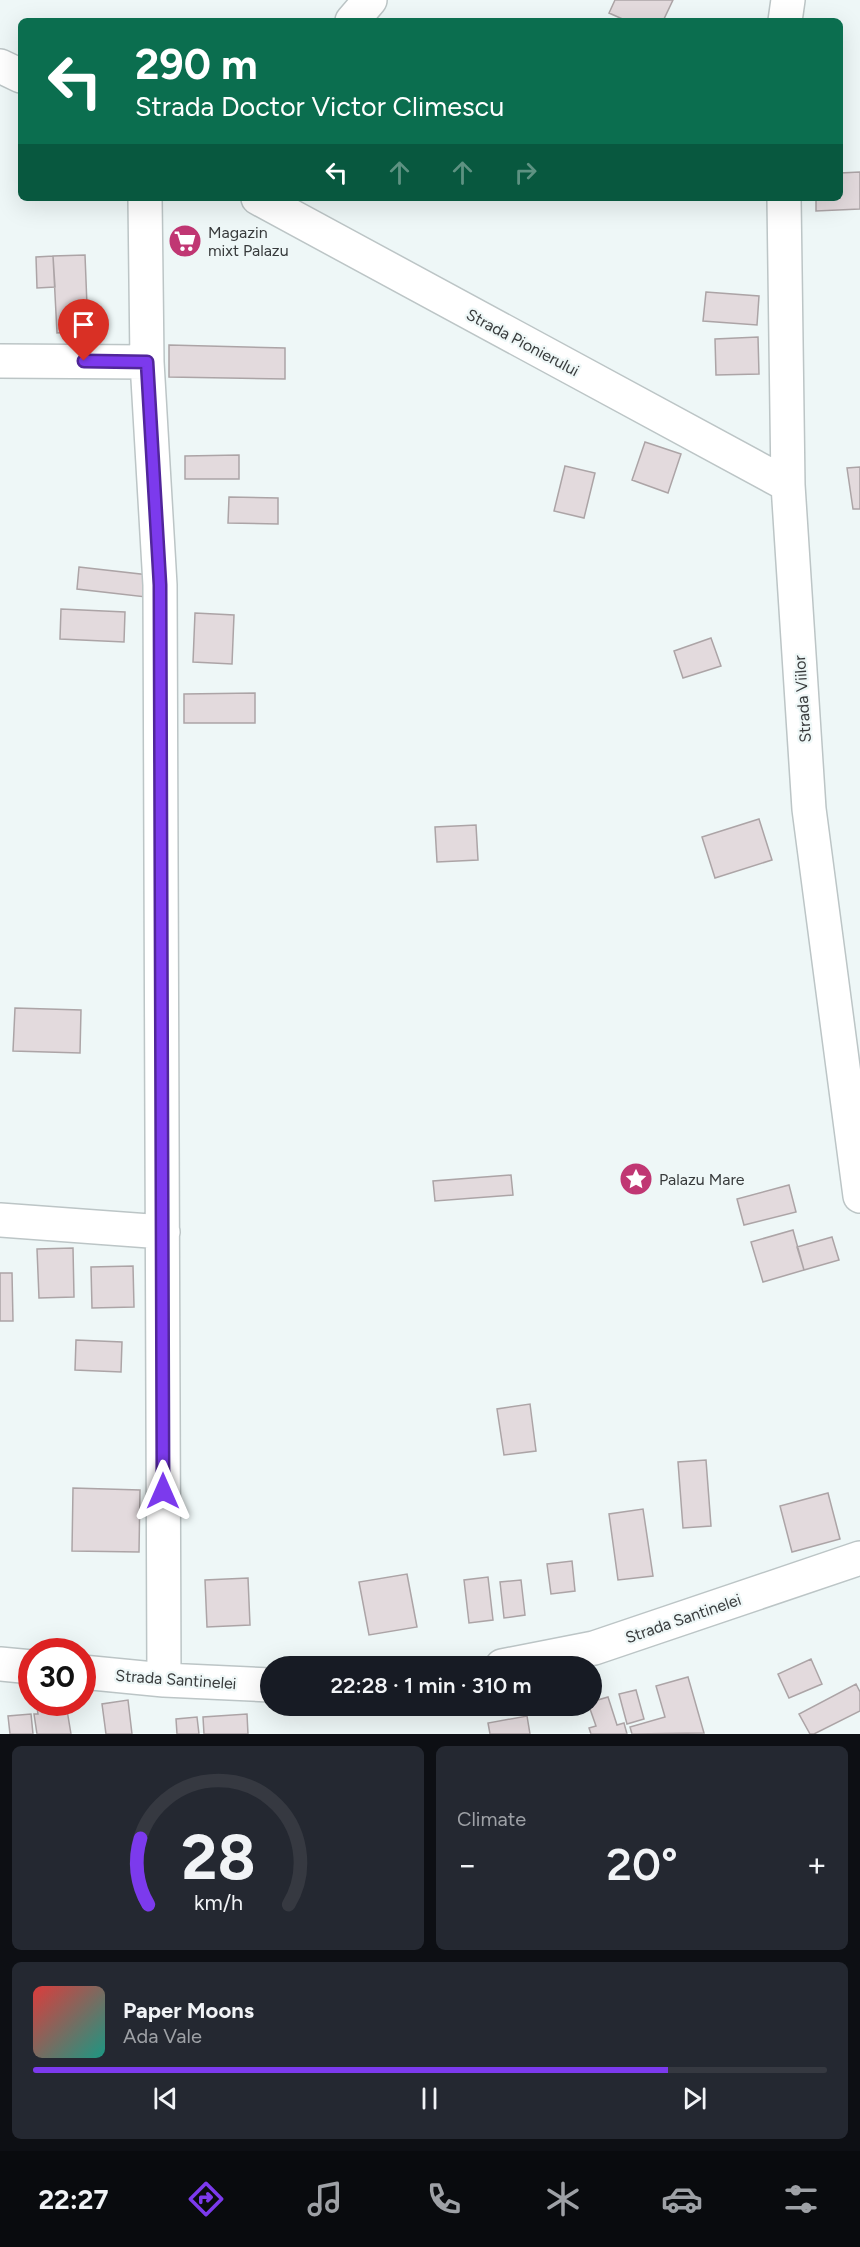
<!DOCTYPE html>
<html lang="en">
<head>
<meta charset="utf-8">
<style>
  :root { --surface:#171b24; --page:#242831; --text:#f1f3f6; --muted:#9ea1a6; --line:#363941; --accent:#7c3aed }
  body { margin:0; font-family:Figtree,sans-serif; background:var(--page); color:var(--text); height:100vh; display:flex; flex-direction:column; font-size:22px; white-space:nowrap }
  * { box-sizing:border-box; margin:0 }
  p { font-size:20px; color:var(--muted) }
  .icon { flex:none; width:33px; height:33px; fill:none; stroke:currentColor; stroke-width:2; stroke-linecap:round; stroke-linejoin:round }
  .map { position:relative; height:1734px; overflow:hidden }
  .side { display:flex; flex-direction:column; gap:12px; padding:12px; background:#0d0f14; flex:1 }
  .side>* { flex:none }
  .banner { position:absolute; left:18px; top:18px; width:825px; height:183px; border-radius:9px; box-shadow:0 6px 24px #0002; background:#0b6e4f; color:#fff; overflow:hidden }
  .speed { position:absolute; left:18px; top:1638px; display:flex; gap:12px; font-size:30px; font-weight:700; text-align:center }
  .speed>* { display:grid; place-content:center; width:78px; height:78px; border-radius:50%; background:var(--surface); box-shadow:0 6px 24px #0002; line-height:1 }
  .speed .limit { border:9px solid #d22; background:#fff; color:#111 }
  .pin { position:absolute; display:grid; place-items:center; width:51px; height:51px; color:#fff; margin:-62px -26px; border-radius:50% 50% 50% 0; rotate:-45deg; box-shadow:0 0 6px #0007 }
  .pin .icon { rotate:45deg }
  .me { position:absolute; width:66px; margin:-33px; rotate:0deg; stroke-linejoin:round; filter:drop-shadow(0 0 4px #0008) }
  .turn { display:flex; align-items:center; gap:21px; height:126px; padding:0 18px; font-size:27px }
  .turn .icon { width:78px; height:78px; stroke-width:2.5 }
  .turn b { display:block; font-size:42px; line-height:51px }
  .lanes { display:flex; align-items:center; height:57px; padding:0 18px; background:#0003; justify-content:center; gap:30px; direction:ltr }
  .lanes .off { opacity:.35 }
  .big { font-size:45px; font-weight:600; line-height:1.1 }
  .side .widget { flex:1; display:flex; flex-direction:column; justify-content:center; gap:9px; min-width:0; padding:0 21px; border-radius:9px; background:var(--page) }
  .side .dial { align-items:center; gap:0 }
  .dial svg { height:156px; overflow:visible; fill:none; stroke:var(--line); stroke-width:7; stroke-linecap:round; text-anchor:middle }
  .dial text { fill:var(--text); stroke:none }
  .song { display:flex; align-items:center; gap:18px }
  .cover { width:72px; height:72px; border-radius:9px; background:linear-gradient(135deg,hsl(0 70% 55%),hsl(170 70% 35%)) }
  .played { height:6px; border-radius:3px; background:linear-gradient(90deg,var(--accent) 80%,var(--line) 80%) }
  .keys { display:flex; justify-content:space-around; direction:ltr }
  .heat { display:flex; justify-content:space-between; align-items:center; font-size:33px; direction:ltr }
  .side .tiles { flex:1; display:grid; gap:12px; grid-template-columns:1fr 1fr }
  .widget:last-child { grid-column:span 2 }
  .trip { position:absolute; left:260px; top:1656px; width:342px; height:60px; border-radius:30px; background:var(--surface); box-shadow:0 6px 24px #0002; font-weight:600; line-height:60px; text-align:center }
  .menu { display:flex; height:96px; justify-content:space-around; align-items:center; background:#090b0e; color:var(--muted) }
  .menu .icon { width:42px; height:42px }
  .menu .current { color:var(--accent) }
  .menu b { font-size:27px; color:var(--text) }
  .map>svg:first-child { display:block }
  .building { fill:#e3dadd; stroke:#aca4a6; stroke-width:1.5 }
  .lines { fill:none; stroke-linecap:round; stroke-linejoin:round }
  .minor-casing { stroke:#bcc5c6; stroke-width:36 }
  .minor { stroke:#fff; stroke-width:33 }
  .route-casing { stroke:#51269a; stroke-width:15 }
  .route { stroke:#7c3aed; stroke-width:10 }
  .labels { text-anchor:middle; stroke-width:4.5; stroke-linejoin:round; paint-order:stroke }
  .poi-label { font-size:16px; fill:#383b3c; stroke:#eef7f7; text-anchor:start }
  .street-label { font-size:16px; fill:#383b3c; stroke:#eef7f7 }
</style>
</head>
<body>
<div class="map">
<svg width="860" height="1734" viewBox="0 0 860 1734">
  <rect width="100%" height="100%" fill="#eef7f7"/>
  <path class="building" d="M 615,0 L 673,0 L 663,21 L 627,21 L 609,13 Z
    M 860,172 L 860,209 L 816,211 L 816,198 L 840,198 L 840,173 Z
    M 85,255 L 88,331 L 57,333 L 53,256 Z
    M 53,256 L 55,287 L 37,288 L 36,257 Z
    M 706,292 L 759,296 L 757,325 L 703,321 Z
    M 758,337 L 759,374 L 716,375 L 715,339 Z
    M 169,345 L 285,348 L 285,379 L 169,377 Z
    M 645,442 L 681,454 L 668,493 L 632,480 Z
    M 239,455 L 239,479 L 185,479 L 185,456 Z
    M 565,466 L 595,473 L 584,518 L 554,511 Z
    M 860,467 L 860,509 L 853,509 L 847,468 Z
    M 229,497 L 278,498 L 278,524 L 228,523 Z
    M 79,567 L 149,575 L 146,597 L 77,589 Z
    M 61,609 L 125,612 L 124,642 L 60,639 Z
    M 195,613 L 234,615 L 232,664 L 193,662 Z
    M 711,638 L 721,666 L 683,678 L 674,651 Z
    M 255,693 L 255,723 L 184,723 L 184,694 Z
    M 759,819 L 772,860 L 715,878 L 702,837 Z
    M 476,825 L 478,860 L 437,862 L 435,827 Z
    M 15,1008 L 81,1010 L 80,1053 L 13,1051 Z
    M 511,1175 L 513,1195 L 435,1201 L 433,1181 Z
    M 789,1185 L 796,1212 L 744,1225 L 737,1199 Z
    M 793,1230 L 804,1270 L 763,1282 L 751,1242 Z
    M 832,1237 L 839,1260 L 804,1270 L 797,1247 Z
    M 73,1248 L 74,1297 L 39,1298 L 37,1249 Z
    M 133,1266 L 134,1307 L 92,1308 L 91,1267 Z
    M 0,1273 L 12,1273 L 13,1321 L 0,1321 Z
    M 76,1340 L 122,1342 L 121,1372 L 75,1370 Z
    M 530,1404 L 536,1451 L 504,1455 L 497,1409 Z
    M 706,1460 L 711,1526 L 683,1528 L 678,1462 Z
    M 73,1488 L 140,1490 L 139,1552 L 72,1551 Z
    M 828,1493 L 840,1539 L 792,1552 L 780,1506 Z
    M 643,1509 L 653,1576 L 618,1580 L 609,1514 Z
    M 572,1561 L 575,1591 L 551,1594 L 547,1564 Z
    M 407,1574 L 417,1627 L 369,1635 L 359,1582 Z
    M 488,1577 L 493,1620 L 469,1623 L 464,1580 Z
    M 248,1578 L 250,1625 L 207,1627 L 205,1580 Z
    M 521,1580 L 525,1615 L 504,1618 L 500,1582 Z
    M 811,1659 L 822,1684 L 789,1698 L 778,1674 Z
    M 688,1677 L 704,1733 L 632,1734 L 630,1727 L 665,1717 L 656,1686 Z
    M 856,1684 L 860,1692 L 860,1711 L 814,1734 L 810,1734 L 799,1714 Z
    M 636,1690 L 644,1719 L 627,1724 L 619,1694 Z
    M 608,1697 L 617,1725 L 624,1723 L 627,1734 L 591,1734 L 589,1728 L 596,1726 L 589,1706 L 591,1702 Z
    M 128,1700 L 132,1734 L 106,1734 L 102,1704 Z
    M 36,1702 L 55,1702 L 57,1711 L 67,1710 L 71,1734 L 37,1734 L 34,1714 L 38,1714 Z
    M 31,1714 L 33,1734 L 10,1734 L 8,1716 Z
    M 247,1714 L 248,1734 L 204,1734 L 203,1717 Z
    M 527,1716 L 530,1734 L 490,1734 L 488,1723 Z
    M 197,1717 L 199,1734 L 177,1734 L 176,1719 Z"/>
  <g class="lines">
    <g class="minor-casing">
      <path id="minor" d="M 352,21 L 370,0
        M 785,21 L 788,0
        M 0,66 L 21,76
        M 145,198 L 147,362 L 160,585 L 164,1680
        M 258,198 L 788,485
        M 784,198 L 788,485 L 809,809 L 860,1196
        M 0,361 L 147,362
        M 0,1220 L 163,1232
        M 0,1664 L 32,1667
        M 502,1666 L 594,1648 L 860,1558
        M 82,1672 L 164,1680 L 270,1685"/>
    </g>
    <use href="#minor" class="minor"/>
  </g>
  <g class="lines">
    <g class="route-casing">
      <path id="route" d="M 84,361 L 147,362 L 160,585 L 163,1491"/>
    </g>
    <use href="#route" class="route"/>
  </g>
  <defs>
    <g id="supermarket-disc" transform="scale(1.725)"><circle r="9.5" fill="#c03773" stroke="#eef7f7"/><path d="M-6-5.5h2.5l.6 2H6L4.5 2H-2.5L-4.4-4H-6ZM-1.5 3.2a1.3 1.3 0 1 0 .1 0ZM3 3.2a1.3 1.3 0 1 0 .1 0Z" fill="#fff"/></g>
    <g id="sight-disc" transform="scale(1.725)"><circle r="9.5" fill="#c03773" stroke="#eef7f7"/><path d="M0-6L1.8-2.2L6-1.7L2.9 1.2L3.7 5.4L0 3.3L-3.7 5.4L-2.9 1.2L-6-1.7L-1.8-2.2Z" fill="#fff"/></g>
  </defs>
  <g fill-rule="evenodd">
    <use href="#supermarket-disc" x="185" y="241"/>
    <use href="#sight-disc" x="636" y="1179"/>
  </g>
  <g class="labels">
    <g class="poi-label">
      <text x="208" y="238">Magazin<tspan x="208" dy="18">mixt Palazu</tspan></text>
      <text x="659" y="1185">Palazu Mare</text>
    </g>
    <g class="street-label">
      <text transform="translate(523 342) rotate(28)" y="6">Strada Pionierului</text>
      <text transform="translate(802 699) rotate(-94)" y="6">Strada Viilor</text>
      <text transform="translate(683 1618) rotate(-19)" y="6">Strada Santinelei</text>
      <text transform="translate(176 1679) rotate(4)" y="6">Strada Santinelei</text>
    </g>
  </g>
</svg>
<div class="speed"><div class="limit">30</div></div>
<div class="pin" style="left:84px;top:361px;background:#d93025"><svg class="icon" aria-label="arrive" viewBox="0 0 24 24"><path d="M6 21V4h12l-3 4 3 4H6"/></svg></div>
<svg class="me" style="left:163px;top:1491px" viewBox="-20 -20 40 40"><path d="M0-17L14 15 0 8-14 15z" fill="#7c3aed" stroke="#fff" stroke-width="4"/></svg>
<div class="trip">22:28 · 1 min · 310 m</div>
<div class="banner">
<div class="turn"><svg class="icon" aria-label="left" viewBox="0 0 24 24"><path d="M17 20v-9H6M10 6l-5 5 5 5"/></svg><div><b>290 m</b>Strada Doctor Victor Climescu</div></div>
<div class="lanes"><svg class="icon" aria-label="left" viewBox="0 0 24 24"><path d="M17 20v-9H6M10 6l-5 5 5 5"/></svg><svg class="icon off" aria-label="ahead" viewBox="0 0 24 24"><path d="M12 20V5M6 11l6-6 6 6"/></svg><svg class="icon off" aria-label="ahead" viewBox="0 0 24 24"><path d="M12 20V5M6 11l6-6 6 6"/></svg><svg class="icon off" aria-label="right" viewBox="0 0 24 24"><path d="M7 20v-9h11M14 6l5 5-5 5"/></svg></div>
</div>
</div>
<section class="side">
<div class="tiles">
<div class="widget dial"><svg viewBox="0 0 100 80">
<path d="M14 69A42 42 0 1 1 86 69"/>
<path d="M14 69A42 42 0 0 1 10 35" stroke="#7c3aed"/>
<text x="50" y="56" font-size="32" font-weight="700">28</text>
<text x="50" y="72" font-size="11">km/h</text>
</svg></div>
<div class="widget"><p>Climate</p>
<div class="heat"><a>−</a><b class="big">20°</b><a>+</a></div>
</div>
<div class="widget">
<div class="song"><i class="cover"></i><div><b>Paper Moons</b><p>Ada Vale</p></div></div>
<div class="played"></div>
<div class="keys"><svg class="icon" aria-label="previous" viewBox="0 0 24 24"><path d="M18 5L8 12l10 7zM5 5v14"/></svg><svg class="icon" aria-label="pause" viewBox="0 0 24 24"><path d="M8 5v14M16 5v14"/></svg><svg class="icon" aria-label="next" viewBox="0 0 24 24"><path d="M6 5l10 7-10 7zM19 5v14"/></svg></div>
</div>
</div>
</section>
<nav class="menu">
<b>22:27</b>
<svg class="icon current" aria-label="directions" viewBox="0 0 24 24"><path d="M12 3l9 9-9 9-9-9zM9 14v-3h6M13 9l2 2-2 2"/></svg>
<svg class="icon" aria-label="music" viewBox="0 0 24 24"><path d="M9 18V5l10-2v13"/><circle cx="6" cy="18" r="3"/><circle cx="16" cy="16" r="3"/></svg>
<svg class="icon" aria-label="phone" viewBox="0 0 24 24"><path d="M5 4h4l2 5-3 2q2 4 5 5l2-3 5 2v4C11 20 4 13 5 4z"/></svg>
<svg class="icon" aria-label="climate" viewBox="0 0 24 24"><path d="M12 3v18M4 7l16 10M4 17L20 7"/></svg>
<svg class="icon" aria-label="car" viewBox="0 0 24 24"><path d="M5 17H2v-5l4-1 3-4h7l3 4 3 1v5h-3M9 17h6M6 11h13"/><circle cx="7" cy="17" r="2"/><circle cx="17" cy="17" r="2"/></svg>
<svg class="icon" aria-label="filters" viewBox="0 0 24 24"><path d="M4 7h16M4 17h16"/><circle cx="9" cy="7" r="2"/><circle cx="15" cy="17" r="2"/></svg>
</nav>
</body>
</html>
